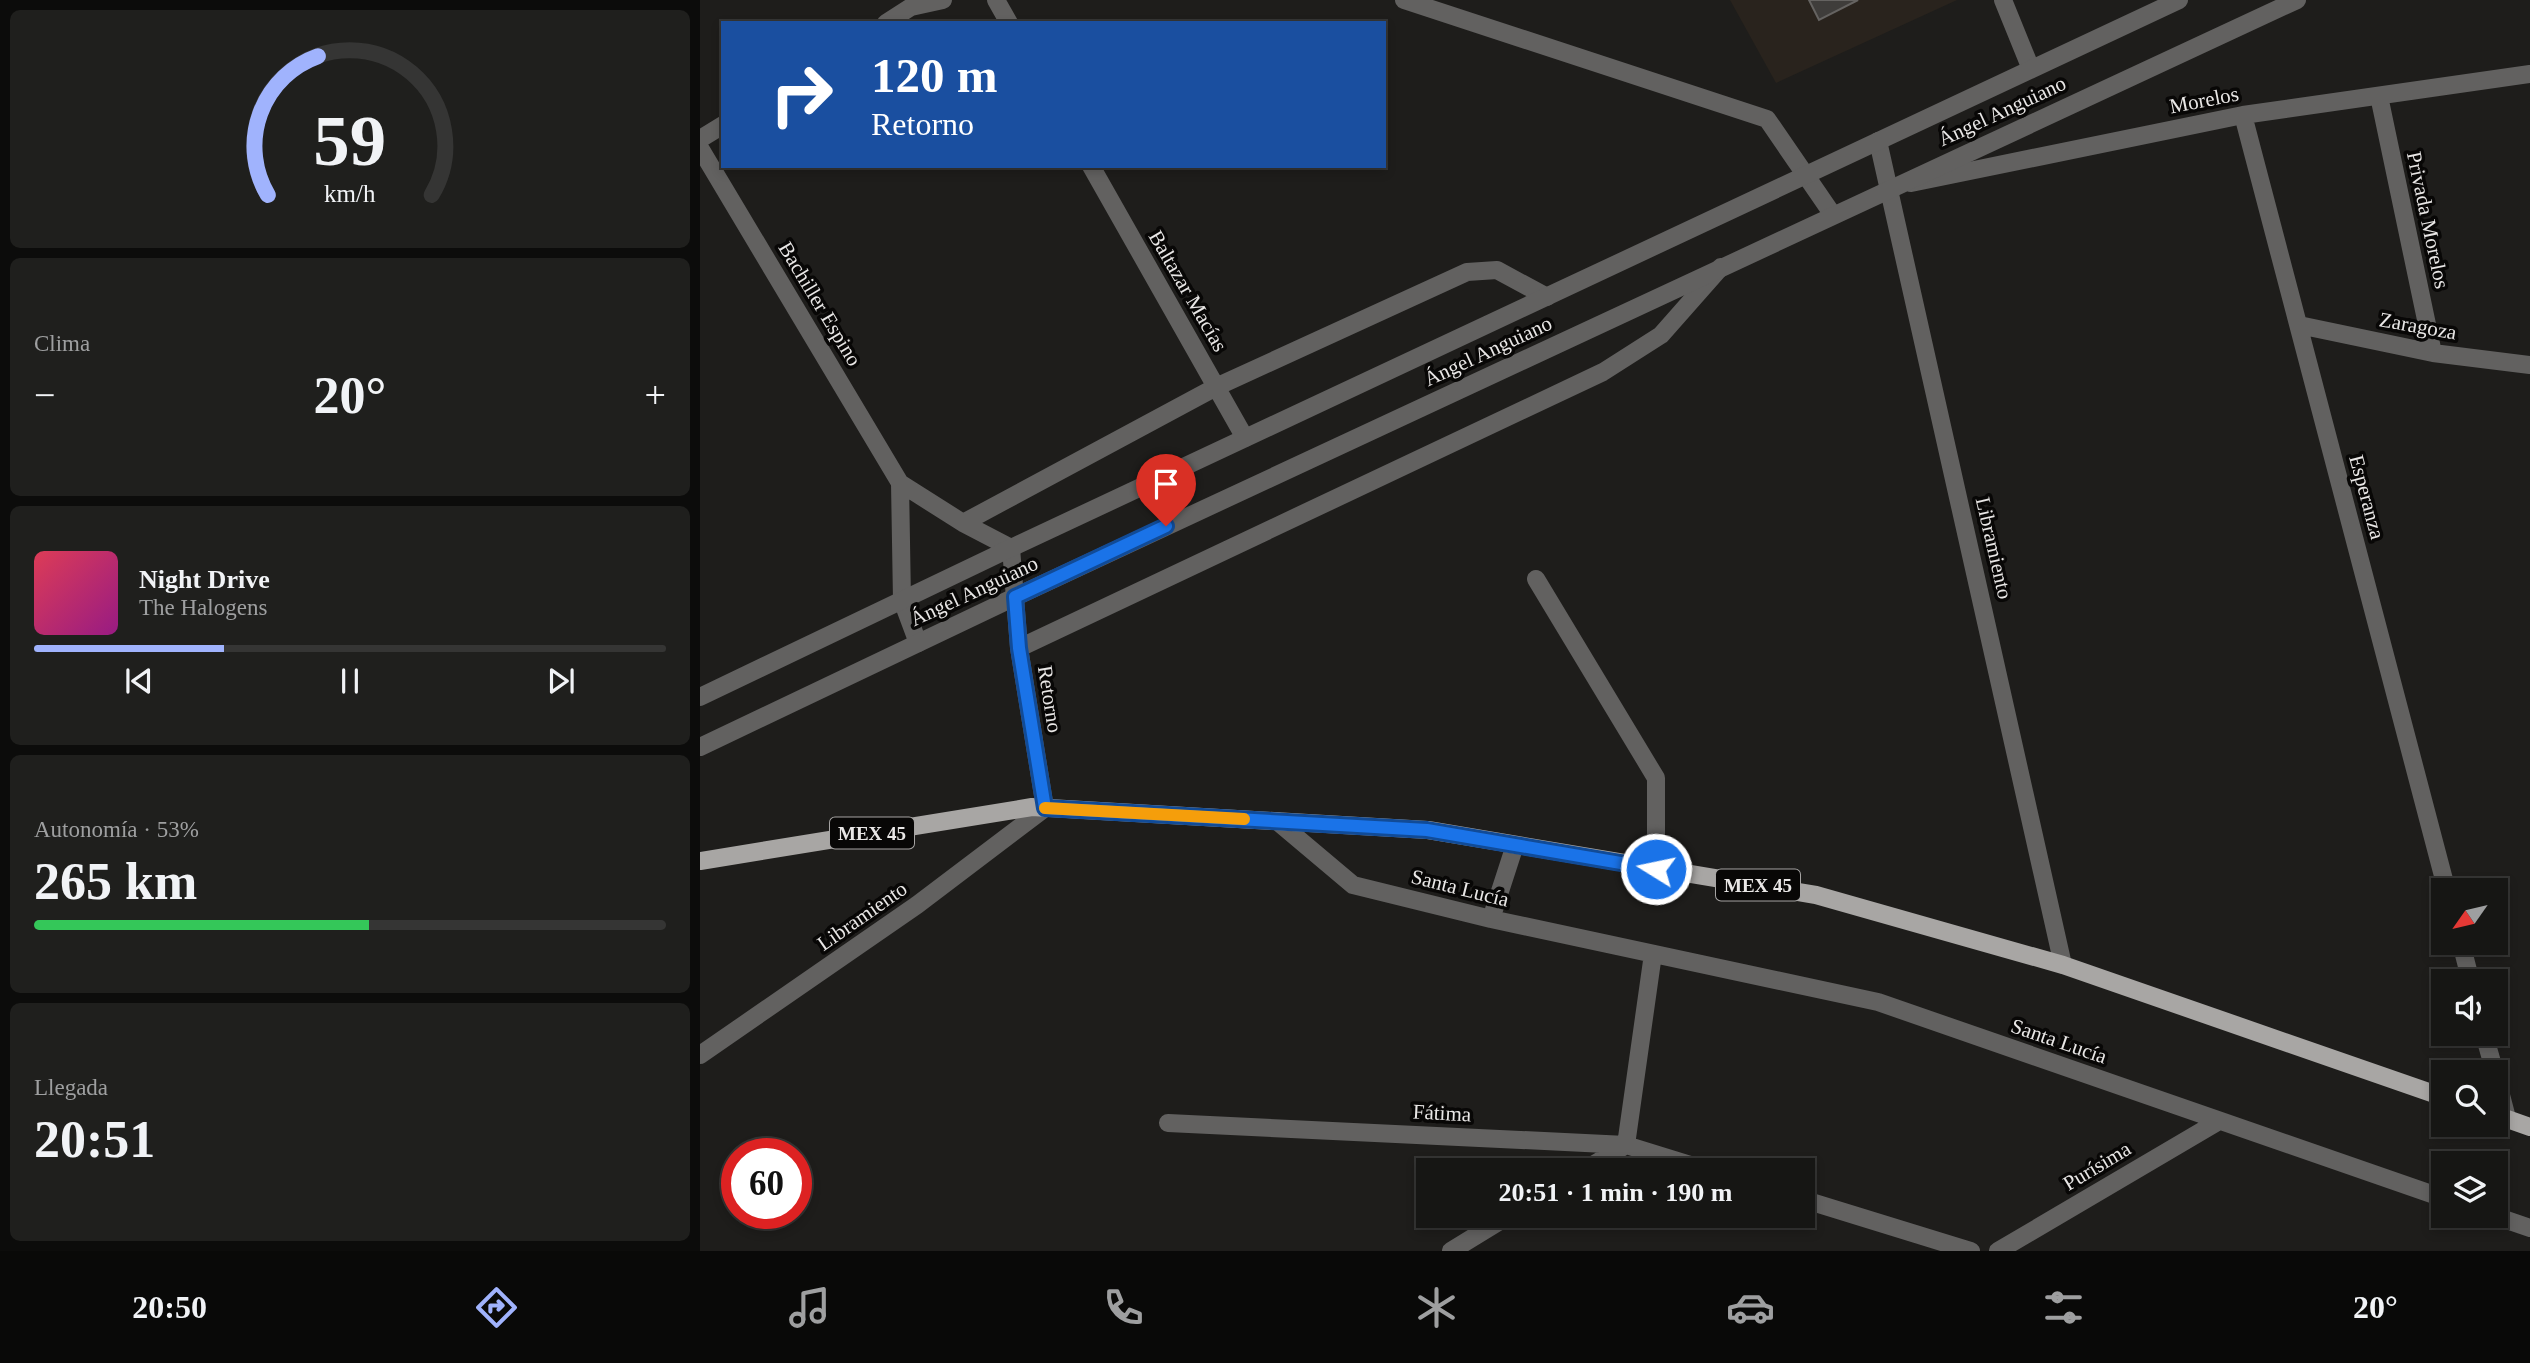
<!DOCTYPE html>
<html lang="es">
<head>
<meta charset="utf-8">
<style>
  :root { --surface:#161614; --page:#1f1f1d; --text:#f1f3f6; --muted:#9e9fa0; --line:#353534; --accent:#a0b3fd }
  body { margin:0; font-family:"Times New Roman",serif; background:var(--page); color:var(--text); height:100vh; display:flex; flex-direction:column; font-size:26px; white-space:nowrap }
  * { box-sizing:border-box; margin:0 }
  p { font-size:23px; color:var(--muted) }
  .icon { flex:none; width:38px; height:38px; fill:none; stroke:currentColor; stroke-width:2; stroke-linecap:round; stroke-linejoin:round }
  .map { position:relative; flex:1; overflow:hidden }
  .sheet { display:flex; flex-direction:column; gap:10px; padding:10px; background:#0c0c0b; width:700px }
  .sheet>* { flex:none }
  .guide { position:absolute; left:21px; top:21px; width:665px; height:147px; border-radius:0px; box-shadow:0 4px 10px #0003,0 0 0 2px var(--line); background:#1a4fa0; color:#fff; overflow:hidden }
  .needle { width:46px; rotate:236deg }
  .tools { position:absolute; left:1731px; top:878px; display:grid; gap:14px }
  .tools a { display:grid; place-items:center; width:77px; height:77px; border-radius:0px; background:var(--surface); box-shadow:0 4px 10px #0003,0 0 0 2px var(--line); font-size:35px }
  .speed { position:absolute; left:21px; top:1138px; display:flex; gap:14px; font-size:35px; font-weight:700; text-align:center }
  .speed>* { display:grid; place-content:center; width:91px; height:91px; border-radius:50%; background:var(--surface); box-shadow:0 4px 10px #0003,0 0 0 2px var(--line); line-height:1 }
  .speed .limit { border:10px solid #d22; background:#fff; color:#111 }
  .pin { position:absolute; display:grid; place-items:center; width:60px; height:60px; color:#fff; margin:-72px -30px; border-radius:50% 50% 50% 0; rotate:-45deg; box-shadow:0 0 7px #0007 }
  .pin .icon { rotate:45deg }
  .me { position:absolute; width:77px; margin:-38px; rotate:280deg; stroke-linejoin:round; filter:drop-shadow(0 0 5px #0008) }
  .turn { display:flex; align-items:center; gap:24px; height:147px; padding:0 35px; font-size:32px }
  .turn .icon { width:91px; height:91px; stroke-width:2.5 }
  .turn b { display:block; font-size:49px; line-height:60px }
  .big { font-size:52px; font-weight:600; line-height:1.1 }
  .sheet .widget { flex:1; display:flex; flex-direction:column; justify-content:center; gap:10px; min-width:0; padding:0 24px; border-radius:10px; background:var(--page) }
  .sheet .dial { align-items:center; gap:0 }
  .dial svg { height:182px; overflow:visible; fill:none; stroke:var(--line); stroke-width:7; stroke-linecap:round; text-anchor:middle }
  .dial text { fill:var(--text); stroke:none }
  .song { display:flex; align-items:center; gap:21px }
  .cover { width:84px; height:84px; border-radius:10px; background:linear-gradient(135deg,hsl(350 70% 55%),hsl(310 70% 35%)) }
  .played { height:7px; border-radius:4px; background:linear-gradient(90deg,var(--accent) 30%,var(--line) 30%) }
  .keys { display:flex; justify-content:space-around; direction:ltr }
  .heat { display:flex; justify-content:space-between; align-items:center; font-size:38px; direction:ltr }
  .charge { height:10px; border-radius:5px; background:linear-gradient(90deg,#34c759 53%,var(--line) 0) }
  .trip { position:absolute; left:716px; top:1158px; width:399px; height:70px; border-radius:0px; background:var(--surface); box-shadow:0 4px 10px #0003,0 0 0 2px var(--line); font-weight:600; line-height:70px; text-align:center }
  .dock { display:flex; height:112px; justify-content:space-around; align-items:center; background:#090908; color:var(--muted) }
  .dock .icon { width:49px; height:49px }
  .dock .on { color:var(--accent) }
  .dock b { font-size:32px; color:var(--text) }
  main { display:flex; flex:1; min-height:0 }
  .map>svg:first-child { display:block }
  .built { fill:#29231d }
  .building { fill:#3f3d3b; stroke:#656361; stroke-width:2 }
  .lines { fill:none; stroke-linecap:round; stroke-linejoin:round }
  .minor { stroke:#626160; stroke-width:18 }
  .tertiary { stroke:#626160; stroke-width:18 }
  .primary { stroke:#a8a6a4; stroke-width:18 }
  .route-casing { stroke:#114b97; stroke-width:18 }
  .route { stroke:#1a73e8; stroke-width:12 }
  .slow { stroke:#f59e0b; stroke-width:12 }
  .labels { text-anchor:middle; stroke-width:7; stroke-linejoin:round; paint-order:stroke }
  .shield { fill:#080706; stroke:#a6a4a3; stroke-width:2 }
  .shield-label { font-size:19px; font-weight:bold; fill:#e9e7e6 }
  .street-label { font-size:21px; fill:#e9e7e6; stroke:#080706 }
</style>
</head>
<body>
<main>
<section class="sheet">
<div class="widget dial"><svg viewBox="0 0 100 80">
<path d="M14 69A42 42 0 1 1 86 69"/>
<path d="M14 69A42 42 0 0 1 36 8" stroke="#a0b3fd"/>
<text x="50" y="56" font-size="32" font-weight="700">59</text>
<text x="50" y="72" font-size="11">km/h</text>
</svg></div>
<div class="widget"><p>Clima</p>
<div class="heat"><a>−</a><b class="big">20°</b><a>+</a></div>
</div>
<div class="widget">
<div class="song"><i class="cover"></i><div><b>Night Drive</b><p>The Halogens</p></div></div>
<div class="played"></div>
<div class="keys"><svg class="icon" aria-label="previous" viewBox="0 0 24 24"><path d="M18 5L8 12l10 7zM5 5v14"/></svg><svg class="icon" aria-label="pause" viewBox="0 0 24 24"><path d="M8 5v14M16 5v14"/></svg><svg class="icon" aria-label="next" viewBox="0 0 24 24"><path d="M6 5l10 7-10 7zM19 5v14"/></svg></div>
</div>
<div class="widget"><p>Autonomía · 53%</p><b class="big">265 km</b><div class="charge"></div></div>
<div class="widget"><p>Llegada</p><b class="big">20:51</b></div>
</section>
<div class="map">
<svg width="1830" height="1251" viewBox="0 0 1830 1251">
  <rect width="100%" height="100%" fill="#1e1d1b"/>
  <path class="built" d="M 1030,0 L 1257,0 L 1076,83 Z"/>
  <path class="building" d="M 1109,0 L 1158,0 L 1119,20 Z"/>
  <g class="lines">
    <path class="minor" d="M 296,0 L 309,23
      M 704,0 L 1067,119 L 1133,215
      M 1303,0 L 1331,69
      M 186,23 L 211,7 L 243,0
      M 1679,96 L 1733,353
      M 1543,115 L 1747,891
      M 0,139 L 23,125
      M 1178,141 L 1363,965
      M 0,148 L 200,483 L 263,523 L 311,548 L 319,648 L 345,808 L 217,905 L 0,1055
      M 391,166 L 545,438
      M 1211,183 L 1543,115 L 1830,74
      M 1599,325 L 1733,353 L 1830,365
      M 200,483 L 202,600 L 218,643
      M 263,523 L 516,387 L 767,272 L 797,270 L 847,297
      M 836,579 L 956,778 L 956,868
      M 319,648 L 903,372 L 961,335 L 1021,267
      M 577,821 L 653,885 L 791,919 L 1178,1002 L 1743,1198
      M 791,919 L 815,845
      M 1761,943 L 1771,982
      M 1784,1034 L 1795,1073
      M 1796,1076 L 1807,1118
      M 468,1123 L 926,1145 L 1010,1171
      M 883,1171 L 926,1145 L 953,954
      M 1102,1199 L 1271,1251
      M 1795,1216 L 1830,1228
      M 751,1251 L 808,1216
      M 1298,1251 L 1519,1121"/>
    <path class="tertiary" d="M 0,697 L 311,548 L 1479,0
      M 0,747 L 315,597 L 1597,0"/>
    <path class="primary" d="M 0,861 L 332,807 L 728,830 L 1116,895 L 1363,965 L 1743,1097
      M 1796,1115 L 1830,1127"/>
  </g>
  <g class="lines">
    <g class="route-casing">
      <path id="route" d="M 466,526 L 315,597 L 319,648 L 345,808 L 727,830 L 956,869"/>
    </g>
    <use href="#route" class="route"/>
    <path class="slow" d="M 345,808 L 544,819"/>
  </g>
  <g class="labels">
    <g class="shield">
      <rect x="130" y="817.5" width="84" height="31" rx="5"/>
      <rect x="1016" y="869.5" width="84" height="31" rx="5"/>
    </g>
    <g class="shield-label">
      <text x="172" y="840">MEX 45</text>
      <text x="1058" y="892">MEX 45</text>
    </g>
    <g class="street-label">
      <text transform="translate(1504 100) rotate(-11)" y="7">Morelos</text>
      <text transform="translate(1302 111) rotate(-25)" y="7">Ángel Anguiano</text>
      <text transform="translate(1728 220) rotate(78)" y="7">Privada Morelos</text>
      <text transform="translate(488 291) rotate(60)" y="7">Baltazar Macías</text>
      <text transform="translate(120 304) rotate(59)" y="7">Bachiller Espino</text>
      <text transform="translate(1718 326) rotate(10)" y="7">Zaragoza</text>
      <text transform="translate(788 351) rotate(-25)" y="7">Ángel Anguiano</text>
      <text transform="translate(1667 497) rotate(75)" y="7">Esperanza</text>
      <text transform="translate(1294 548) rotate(77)" y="7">Libramiento</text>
      <text transform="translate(274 591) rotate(-25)" y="7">Ángel Anguiano</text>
      <text transform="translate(350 699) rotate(81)" y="7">Retorno</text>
      <text transform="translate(760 888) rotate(14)" y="7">Santa Lucía</text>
      <text transform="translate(162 916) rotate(-35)" y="7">Libramiento</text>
      <text transform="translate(1359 1041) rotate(19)" y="7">Santa Lucía</text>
      <text transform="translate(742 1113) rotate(3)" y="7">Fátima</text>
      <text transform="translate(1397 1166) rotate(-31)" y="7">Purísima</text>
    </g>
  </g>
</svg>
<div class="tools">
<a><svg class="needle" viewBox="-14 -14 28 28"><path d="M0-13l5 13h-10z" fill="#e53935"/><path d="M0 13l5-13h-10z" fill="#9e9fa0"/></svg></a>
<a><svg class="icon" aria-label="sound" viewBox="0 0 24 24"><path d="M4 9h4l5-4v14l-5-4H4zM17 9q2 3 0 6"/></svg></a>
<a><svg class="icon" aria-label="search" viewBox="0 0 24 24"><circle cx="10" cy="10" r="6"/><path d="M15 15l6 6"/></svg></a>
<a><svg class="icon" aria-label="layers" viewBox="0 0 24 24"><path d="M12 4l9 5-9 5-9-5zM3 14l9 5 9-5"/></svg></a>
</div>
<div class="speed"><div class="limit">60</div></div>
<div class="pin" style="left:466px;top:526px;background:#d93025"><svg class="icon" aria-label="arrive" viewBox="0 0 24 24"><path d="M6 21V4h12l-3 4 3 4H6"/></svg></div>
<svg class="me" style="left:956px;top:869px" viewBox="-20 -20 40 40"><circle r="17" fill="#1a73e8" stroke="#fff" stroke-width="3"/><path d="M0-11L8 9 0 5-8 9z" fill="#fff"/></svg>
<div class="trip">20:51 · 1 min · 190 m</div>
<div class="guide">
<div class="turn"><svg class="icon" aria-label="right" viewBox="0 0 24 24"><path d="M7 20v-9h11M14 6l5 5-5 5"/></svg><div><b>120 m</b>Retorno</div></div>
</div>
</div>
</main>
<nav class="dock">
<b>20:50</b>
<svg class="icon on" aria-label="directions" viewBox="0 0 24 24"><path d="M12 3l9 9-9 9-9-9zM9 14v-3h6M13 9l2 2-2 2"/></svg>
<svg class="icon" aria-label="music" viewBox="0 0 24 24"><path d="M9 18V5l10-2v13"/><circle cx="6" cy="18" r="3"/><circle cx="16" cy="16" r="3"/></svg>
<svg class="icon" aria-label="phone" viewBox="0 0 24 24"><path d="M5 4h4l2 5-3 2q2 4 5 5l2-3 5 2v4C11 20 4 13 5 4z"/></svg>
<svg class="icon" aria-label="climate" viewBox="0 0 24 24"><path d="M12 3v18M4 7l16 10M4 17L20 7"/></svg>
<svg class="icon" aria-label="car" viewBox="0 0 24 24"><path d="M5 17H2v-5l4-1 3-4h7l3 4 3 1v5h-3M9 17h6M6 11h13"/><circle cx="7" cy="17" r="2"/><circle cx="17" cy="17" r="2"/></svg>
<svg class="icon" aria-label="filters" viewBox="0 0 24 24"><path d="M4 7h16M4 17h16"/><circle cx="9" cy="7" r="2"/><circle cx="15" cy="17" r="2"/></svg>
<b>20°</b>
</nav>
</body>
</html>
